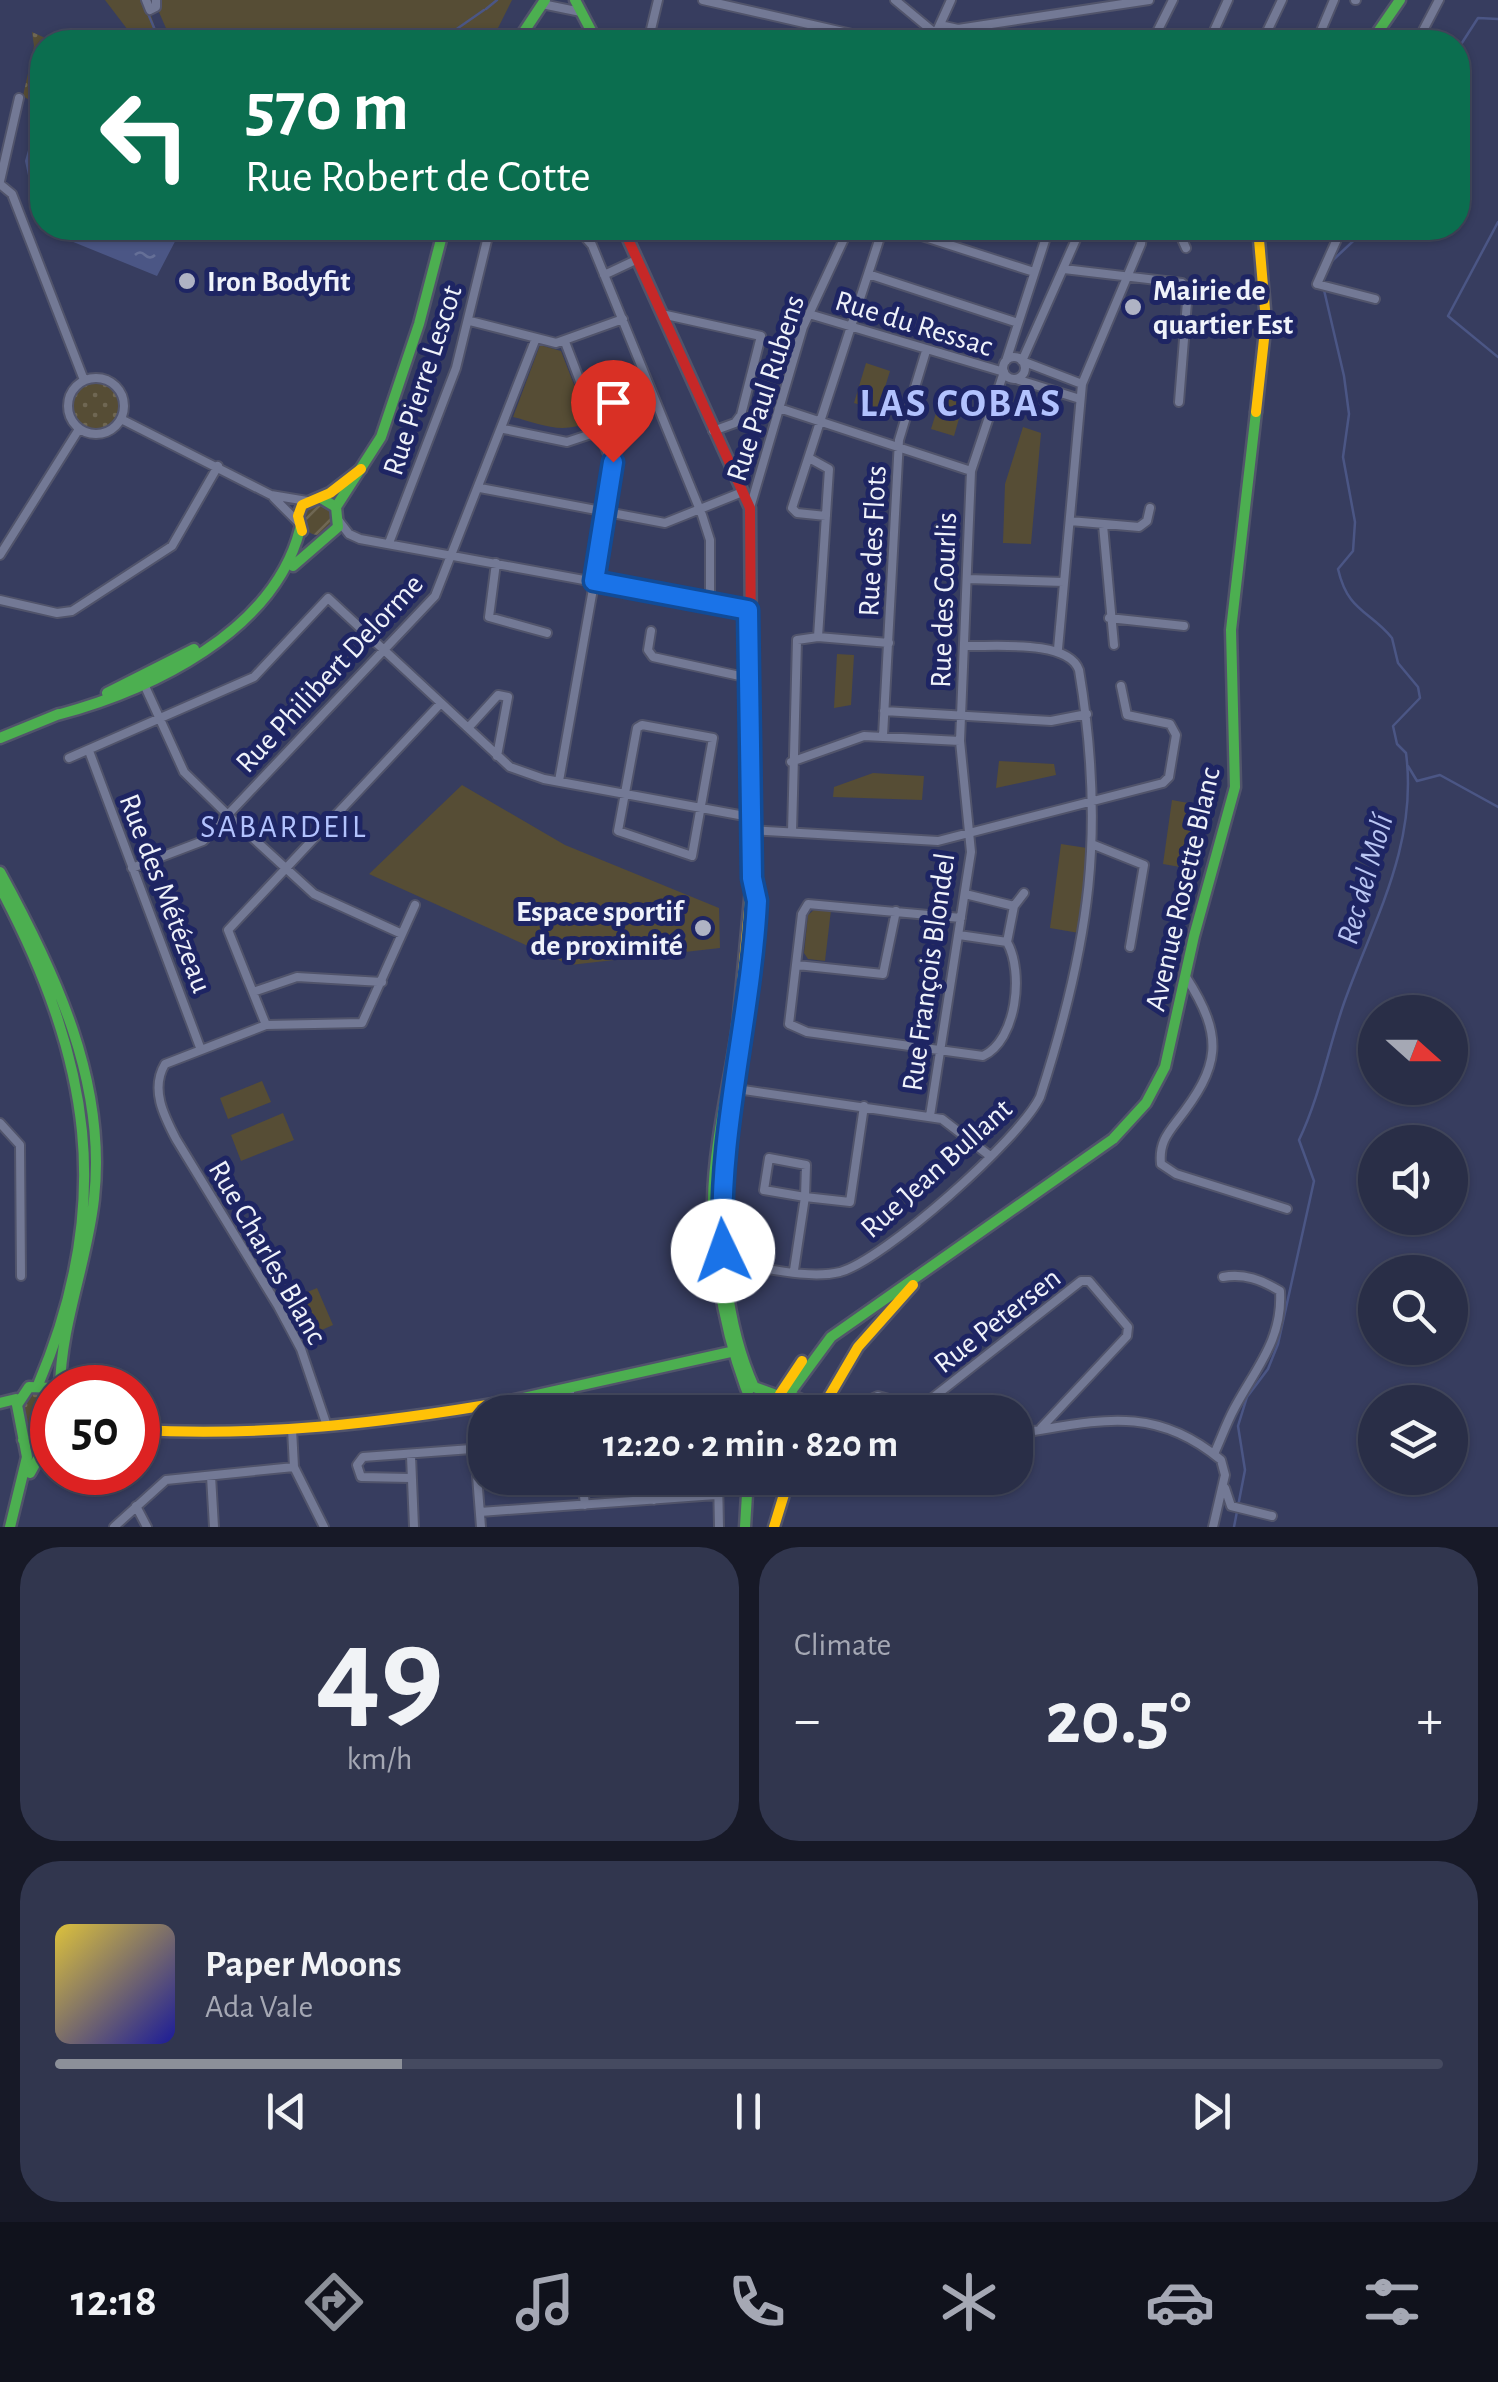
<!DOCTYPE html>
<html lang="en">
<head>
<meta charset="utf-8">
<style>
  :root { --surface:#292e47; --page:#31364e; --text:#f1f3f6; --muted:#a5a8b4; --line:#454a60; --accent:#8c9099 }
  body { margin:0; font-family:"Alegreya Sans",sans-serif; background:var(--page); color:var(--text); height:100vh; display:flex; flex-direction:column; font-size:38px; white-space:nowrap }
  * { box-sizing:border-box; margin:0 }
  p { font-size:32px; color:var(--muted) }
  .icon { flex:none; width:55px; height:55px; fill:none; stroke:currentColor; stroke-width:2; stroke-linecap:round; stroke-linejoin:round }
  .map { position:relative; height:1527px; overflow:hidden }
  .panel { display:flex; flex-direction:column; gap:20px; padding:20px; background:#171927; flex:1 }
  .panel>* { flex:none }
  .hud { position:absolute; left:30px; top:30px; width:1440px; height:210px; border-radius:40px; box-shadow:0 2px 8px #0004,0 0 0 2px var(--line); background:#0b6e4f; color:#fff; overflow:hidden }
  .needle { width:65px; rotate:111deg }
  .controls { position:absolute; left:1358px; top:995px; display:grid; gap:20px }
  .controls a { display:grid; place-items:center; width:110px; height:110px; border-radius:50%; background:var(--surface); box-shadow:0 2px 8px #0004,0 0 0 2px var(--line); font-size:50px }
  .speed { position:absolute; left:30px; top:1365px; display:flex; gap:20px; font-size:50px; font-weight:700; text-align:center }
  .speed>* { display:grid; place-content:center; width:130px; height:130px; border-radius:50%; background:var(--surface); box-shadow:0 2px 8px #0004,0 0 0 2px var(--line); line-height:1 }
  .speed .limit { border:15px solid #d22; background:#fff; color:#111 }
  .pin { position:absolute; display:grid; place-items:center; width:85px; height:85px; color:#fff; margin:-102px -42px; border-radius:50% 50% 50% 0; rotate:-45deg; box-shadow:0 0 10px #0007 }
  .pin .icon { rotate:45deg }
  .me { position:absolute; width:110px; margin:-55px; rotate:357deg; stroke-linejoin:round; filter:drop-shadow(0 0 8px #0008) }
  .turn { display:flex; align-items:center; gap:35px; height:210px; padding:0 50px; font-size:45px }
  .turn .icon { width:130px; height:130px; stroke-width:2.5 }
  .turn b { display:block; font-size:70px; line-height:85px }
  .big { font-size:75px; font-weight:700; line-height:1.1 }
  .panel .widget { flex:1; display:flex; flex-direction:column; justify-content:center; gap:15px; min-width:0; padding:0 35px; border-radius:40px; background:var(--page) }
  .panel .dial { align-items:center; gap:0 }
  .dial b { font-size:130px; line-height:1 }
  .song { display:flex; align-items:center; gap:30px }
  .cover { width:120px; height:120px; border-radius:15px; background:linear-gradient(135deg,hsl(50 70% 55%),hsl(240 70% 35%)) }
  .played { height:10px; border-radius:5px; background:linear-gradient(90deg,var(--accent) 25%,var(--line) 25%) }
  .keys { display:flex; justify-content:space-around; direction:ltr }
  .heat { display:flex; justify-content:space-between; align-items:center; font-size:55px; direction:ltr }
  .panel .tiles { flex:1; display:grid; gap:20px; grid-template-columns:1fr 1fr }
  .widget:last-child { grid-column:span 2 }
  .trip { position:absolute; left:468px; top:1395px; width:565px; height:100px; border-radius:40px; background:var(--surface); box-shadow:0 2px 8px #0004,0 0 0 2px var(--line); font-weight:700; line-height:100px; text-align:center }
  .menu { display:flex; height:160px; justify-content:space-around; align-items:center; background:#10121c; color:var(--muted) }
  .menu .icon { width:70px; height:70px }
  .menu .selected { color:var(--accent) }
  .menu b { font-size:45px; color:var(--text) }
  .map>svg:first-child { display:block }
  .grass { fill:url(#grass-dots) }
  .park { fill:#564d35 }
  .garden { fill:url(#garden-furrows) }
  .water { fill:url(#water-ripples) }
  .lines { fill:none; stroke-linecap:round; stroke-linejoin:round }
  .stream { stroke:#4b5685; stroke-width:2.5 }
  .street-casing { stroke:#51546b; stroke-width:12 }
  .fast-casing { stroke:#51546b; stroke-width:15 }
  .slow-casing { stroke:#51546b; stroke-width:15 }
  .jam-casing { stroke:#51546b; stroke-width:15 }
  .street { stroke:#737995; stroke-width:8 }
  .fast { stroke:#4caf50; stroke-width:10 }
  .slow { stroke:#ffc107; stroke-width:10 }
  .jam { stroke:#c62828; stroke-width:10 }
  .route-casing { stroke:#114b97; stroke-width:25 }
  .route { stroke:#1a73e8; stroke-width:18 }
  .poi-dot { fill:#afb3c4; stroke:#1e2563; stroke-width:4 }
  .labels { text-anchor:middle; stroke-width:10; stroke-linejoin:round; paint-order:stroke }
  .poi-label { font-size:30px; font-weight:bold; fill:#eff2fa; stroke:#1e2563; text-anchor:start }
  .street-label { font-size:30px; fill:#eff2fa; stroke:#1e2563 }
  .neighbourhood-label { font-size:32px; letter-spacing:2.5px; fill:#b2c2fe; stroke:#1e2563 }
  .water-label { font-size:32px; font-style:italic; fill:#b9c5f3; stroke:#1e2563 }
  .district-label { font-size:40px; font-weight:bold; letter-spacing:2.5px; fill:#b2c2fe; stroke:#1e2563 }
</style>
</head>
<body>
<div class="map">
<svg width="1498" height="1527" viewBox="0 0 1498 1527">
  <defs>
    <pattern id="grass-dots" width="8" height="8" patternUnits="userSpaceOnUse" patternTransform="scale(2.5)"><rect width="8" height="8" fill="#564d35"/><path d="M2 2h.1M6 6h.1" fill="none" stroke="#6f6753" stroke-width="1.8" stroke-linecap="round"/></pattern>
    <pattern id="garden-furrows" width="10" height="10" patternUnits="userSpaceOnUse" patternTransform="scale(2.5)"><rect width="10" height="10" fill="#564d35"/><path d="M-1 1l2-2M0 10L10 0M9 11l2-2" fill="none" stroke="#6f6753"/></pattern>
    <pattern id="water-ripples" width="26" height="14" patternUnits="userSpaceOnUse" patternTransform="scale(2.5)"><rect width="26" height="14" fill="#4b5685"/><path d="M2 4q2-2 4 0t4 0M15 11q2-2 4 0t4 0" fill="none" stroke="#656f97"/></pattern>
  </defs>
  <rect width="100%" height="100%" fill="#373d5f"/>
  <path class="grass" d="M 32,32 L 54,42 L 42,42 L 42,108 L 23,96 L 34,46 Z
    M68 406a28 28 0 1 1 56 0a28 28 0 1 1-56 0Z
    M 36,1390 L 52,1392 L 52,1438 L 27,1436 L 18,1405 Z"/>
  <path class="park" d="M 105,0 L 512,0 L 491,42 L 172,42 L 155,3 L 148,6 L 158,36 L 137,42 Z
    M 540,345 L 561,351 L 588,421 C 564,436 538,423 513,417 Z
    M 866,363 L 890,371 L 878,410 L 854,403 Z
    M 944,387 L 966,394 L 954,436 L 931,429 Z
    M 1023,427 L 1041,433 L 1031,544 L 1003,543 L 1005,484 Z
    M 837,654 L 854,655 L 851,705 L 834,708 Z
    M 999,761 L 1054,764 L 1056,775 L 996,788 Z
    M 873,773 L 924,776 L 922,800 L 833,797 L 834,787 Z
    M 462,785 L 565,845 L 719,908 L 720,948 L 570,965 L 369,874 Z
    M 1172,800 L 1199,805 L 1180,867 L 1163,864 Z
    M 1061,844 L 1087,848 L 1079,933 L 1050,928 Z
    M 815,909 L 831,910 L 825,961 L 808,959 L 804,953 L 808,915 Z
    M 262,1081 L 271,1102 L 228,1119 L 220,1098 Z
    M 283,1113 L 294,1140 L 241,1161 L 231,1135 Z
    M 317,1288 L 333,1325 L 315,1333 L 298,1296 Z"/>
  <path class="garden" d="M302 519a16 16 0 1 1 32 0a16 16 0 1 1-32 0Z"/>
  <path class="water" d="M 40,107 L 42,228 L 182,228 L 157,276 L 39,228 L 25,161 Z"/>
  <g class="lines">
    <path class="stream" d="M 486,9 L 497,0
      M 147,11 L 160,42
      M 438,42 L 484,10
      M 1458,49 L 1478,18 L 1498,19
      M 1498,222 L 1448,316 L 1498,357
      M 1332,261 L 1367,228
      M 1408,766 L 1417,781 L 1440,775 L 1498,807
      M 1234,1527 L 1245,1470 L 1238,1426 L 1247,1397 L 1268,1369 L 1278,1344 L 1314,1181 L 1299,1140 C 1320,1096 1328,1049 1344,1003 C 1374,919 1418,845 1406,753 L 1397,744 L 1393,726 L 1420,698 L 1418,687 L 1398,663 L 1392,638 C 1369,610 1348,612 1338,569 L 1353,551 L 1355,522 L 1343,457 L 1349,414 L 1344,376 L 1324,290"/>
    <g class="street-casing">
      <path id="street" d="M 146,0 L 150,10 L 156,7 L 156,0
        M 703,0 L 887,42
        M 895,0 L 936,34
        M 1355,0 L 1356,0
        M 542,4 L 581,12
        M 940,25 L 958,29 L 1149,0
        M 1158,31 L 1184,42
        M 1318,38 L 1334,0
        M 559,42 L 561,39
        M 648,42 L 658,0
        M 932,42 L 951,0
        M 1152,42 L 1173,0
        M 1209,42 L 1228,0
        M 1262,42 L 1282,0
        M 1417,42 L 1439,0
        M 0,181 L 19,98
        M 0,184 L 12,194 L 84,380
        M 547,228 L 584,236 L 592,245 L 702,515 L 710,540 L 710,602
        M 897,228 L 1034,272
        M 1081,228 L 1022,361 L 1082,384
        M 1177,228 L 1186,248
        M 1342,228 L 1317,284 L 1375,299
        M 1064,269 L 1182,283 L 1188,289 L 1179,402
        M 868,274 L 1018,323
        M 604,275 L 638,259
        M 809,314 L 1004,372 L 971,471 L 960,741 L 971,852 L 930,1116
        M 666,315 L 761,336 L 741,415 L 735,423 L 713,431
        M 470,321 L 556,343 L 623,319
        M1003 368a11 11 0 1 1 22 0a11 11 0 1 1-22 0Z
        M 1006,361 L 1049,228
        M68 406a28 28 0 1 1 56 0a28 28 0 1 1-56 0Z
        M 1016,379 L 1080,399
        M 779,408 L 971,471
        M 121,419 L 271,495 L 307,501
        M 504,429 L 567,442 L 600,431
        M 809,458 L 829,469 L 818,637
        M 480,488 L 665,523 L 740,493
        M 274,498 L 298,522
        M 750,508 L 803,327 L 849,228
        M 826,516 L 797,513 L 792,508 L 883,228
        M 339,521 L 349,534 L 360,539 L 748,610
        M 1070,521 L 1139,527 L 1147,521 L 1150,508
        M 1103,525 L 1114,645
        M 389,543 L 456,368 L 490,228
        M 0,555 L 79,429
        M 496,563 L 489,617 L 547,633
        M 967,579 L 1064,582
        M 0,600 L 57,613 L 72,611 L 172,546 L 218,466
        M 1109,618 L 1184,626
        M 651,631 L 648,650 L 653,657 L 749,678
        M 1058,649 L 1082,384 L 1141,244 L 1143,228
        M 143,682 L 184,772 L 231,818 L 314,894 L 402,934
        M 884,711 L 1051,721 L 1087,714
        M 642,725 L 713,738 L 692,856 L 618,831 L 637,728 Z
        M 468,728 L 498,695 L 508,697 L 497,756
        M 883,736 L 899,440 L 926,351
        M 89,751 L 201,1050
        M 69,758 L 254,677 L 328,598 L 510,767 L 544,779 L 750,817
        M 791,762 L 864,736 L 960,741
        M 559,781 L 614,470 L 565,342
        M 750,830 L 938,841 L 1163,783 L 1169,777 L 1176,735 L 1170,724 L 1127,715 L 1121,686
        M 792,832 L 797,640 L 818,637 L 889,643
        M 1094,845 L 1144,865 L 1130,947
        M 132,868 L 203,841 L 435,596 L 536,338
        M 1014,906 L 1024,893
        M 961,918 L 808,904 L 802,914 L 789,1024 L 807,1032 L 983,1056 C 1017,1040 1024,972 1007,942
        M 959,935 L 1007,942 L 1014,906 L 965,894
        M 797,965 L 883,974 L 896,911
        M 1186,977 C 1225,1038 1220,1066 1177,1121 C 1166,1135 1159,1145 1161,1164 L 1176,1174 L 1287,1209
        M 253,992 L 297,977 L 382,982
        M 266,1025 L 228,930 L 440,704
        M 730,1088 L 942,1119 L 990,1156
        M 0,1123 L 20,1145 L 21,1276
        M 769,1158 L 806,1165 L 805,1197 L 764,1190 Z
        M 725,1262 C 760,1266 806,1280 840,1272 C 884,1260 1020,1139 1040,1097 C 1090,943 1106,831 1079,670 C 1068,639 994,647 964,646
        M 794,1270 L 805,1197 L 850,1202 L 864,1106
        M 569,1388 L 574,1412
        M 921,1407 L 1081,1281 L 1089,1281 L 1128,1327 L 1127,1336 L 1041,1428
        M 663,1412 L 714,1408 L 718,1412
        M 860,1412 L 865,1402 L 878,1396 L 936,1412
        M 326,1423 L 301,1349 L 278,1306 L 176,1139 C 164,1116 150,1089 165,1064 L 266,1025 L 362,1023 L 415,905
        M 292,1429 L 294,1467 L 324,1527
        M 1015,1434 C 1094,1422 1152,1402 1221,1460 L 1225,1475 L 1213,1527
        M 475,1450 L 481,1527
        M 1214,1454 C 1221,1439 1226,1424 1234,1409 C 1255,1369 1283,1340 1280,1291 C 1262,1280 1244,1273 1223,1277
        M 411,1456 L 414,1527
        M 211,1476 L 214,1527
        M 410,1478 L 361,1477 L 357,1465 L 363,1457 L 485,1448
        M 582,1478 L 585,1505
        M 651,1478 L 654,1500
        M 718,1478 L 719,1527
        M 1225,1488 L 1231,1506 L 1272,1516
        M 136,1506 L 147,1527
        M 480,1512 L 716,1495
        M 114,1527 L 166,1480 L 294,1467"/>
    </g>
    <g class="fast-casing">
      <path id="fast" d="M 575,0 L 597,42
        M 517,42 L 545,0
        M 1371,42 L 1400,0
        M 336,507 L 381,437 L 419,324 L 444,228
        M 293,566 L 338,527 L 336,507 L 321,498
        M 107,693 L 194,649
        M 57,715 C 151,690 274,632 300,529
        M 0,738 L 59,714
        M 0,872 C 55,972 107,1082 94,1199 C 87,1263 61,1323 60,1388
        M 0,887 C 90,1057 116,1202 38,1385
        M 738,1025 C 730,1082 714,1143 713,1200 C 712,1269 728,1349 755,1411
        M 722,1171 C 719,1240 725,1324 754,1387 L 776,1395
        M 789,1394 L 831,1337 L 1113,1139 L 1146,1103 L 1165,1067 L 1194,936 L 1235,787 L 1231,630 L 1256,412
        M 505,1402 L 735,1351
        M 0,1403 L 16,1399
        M 755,1412 C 774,1390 796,1390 815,1412
        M 23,1440 L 52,1444
        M 30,1473 L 45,1446
        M 10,1527 L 27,1457 L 17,1405 L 29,1387 L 54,1388
        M 745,1527 L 748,1478"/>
    </g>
    <g class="slow-casing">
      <path id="slow" d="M 1256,412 L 1266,321 L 1258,228
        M 302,531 L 298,516 L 302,505 L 330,493 L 361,469
        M 751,961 L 754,889
        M 738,1025 L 752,878 L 751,649
        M 731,1114 L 738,1062
        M 780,1394 L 802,1361
        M 820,1412 L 858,1347 L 913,1285
        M 138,1430 C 263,1437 382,1423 505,1402
        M 774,1527 L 789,1478"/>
    </g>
    <g class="jam-casing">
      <path id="jam" d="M 623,228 L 750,508 L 751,649"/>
    </g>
    <use href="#street" class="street"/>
    <use href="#fast" class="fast"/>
    <use href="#slow" class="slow"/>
    <use href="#jam" class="jam"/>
  </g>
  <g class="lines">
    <g class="route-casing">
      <path id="route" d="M 613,462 L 594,581 L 748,610 L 752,878 L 757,901 C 751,1019 717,1133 723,1251"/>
    </g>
    <use href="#route" class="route"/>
  </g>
  <g class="poi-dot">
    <circle cx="187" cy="281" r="10"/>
    <circle cx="1133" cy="307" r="10"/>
    <circle cx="703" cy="928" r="10"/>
  </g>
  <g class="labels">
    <g class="poi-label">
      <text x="207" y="291">Iron Bodyfit</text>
      <text x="1153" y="300">Mairie de<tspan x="1153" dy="34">quartier Est</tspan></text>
      <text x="683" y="921" text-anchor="end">Espace sportif<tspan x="683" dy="34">de proximité</tspan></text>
    </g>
    <g class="street-label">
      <text transform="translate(914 323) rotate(17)" y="10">Rue du Ressac</text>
      <text transform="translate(422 380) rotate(-72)" y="10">Rue Pierre Lescot</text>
      <text transform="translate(765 388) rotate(-72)" y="10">Rue Paul Rubens</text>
      <text transform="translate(872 541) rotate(-87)" y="10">Rue des Flots</text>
      <text transform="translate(943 600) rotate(-88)" y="10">Rue des Courlis</text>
      <text transform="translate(329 673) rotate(-47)" y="10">Rue Philibert Delorme</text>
      <text transform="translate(1182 889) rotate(-77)" y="10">Avenue Rosette Blanc</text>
      <text transform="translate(166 893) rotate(69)" y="10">Rue des Métézeau</text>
      <text transform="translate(928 972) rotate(-82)" y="10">Rue François Blondel</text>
      <text transform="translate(936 1168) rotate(-42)" y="10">Rue Jean Bullant</text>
      <text transform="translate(268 1252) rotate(60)" y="10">Rue Charles Blanc</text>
      <text transform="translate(997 1320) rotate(-38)" y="10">Rue Petersen</text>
    </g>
    <g class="neighbourhood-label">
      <text x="284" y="837">SABARDEIL</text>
    </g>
    <g class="water-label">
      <text transform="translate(1364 879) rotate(-74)" y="11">Rec del Molí</text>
    </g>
    <g class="district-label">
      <text x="961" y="416">LAS COBAS</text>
    </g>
  </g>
</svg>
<div class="controls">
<a><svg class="needle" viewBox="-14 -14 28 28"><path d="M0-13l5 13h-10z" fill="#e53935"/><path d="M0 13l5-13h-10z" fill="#a5a8b4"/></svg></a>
<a><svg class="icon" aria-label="sound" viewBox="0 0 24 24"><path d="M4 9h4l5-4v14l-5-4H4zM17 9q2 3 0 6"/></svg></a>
<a><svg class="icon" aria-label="search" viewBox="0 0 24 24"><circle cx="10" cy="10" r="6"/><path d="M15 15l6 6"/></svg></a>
<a><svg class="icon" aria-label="layers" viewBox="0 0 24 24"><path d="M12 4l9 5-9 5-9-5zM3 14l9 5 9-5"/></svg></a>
</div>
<div class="speed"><div class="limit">50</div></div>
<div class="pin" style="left:613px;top:462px;background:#d93025"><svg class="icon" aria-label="arrive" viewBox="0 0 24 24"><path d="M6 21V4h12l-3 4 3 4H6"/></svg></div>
<svg class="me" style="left:723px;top:1251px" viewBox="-20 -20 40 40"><circle r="19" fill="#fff"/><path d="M0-13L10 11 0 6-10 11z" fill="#1a73e8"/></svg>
<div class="trip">12:20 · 2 min · 820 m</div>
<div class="hud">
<div class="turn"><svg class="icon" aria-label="left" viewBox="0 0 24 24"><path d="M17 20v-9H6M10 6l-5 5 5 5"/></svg><div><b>570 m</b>Rue Robert de Cotte</div></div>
</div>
</div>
<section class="panel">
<div class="tiles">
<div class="widget dial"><b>49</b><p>km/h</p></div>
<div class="widget"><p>Climate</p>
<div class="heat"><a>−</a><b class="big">20.5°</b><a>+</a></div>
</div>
<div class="widget">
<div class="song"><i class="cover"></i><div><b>Paper Moons</b><p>Ada Vale</p></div></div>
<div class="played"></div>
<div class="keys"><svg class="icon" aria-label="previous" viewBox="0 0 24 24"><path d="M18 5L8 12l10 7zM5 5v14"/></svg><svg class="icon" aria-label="pause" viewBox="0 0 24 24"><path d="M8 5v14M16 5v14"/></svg><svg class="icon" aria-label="next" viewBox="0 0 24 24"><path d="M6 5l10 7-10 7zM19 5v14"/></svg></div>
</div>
</div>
</section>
<nav class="menu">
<b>12:18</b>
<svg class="icon selected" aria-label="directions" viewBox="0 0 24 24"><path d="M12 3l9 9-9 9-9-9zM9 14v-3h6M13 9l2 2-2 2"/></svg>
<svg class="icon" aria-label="music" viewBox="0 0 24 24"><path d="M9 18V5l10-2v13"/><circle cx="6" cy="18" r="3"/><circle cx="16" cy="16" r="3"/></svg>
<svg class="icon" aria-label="phone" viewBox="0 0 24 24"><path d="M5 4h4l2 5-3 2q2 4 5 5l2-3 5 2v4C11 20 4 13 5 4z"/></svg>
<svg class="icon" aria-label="climate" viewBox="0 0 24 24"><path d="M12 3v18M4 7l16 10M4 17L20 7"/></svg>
<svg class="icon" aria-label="car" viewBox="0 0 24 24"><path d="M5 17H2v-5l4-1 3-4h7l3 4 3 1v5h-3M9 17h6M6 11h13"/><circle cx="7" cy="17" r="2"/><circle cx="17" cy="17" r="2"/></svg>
<svg class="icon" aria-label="filters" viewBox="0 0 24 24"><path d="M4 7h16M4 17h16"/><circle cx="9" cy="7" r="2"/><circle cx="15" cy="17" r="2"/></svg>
</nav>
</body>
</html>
